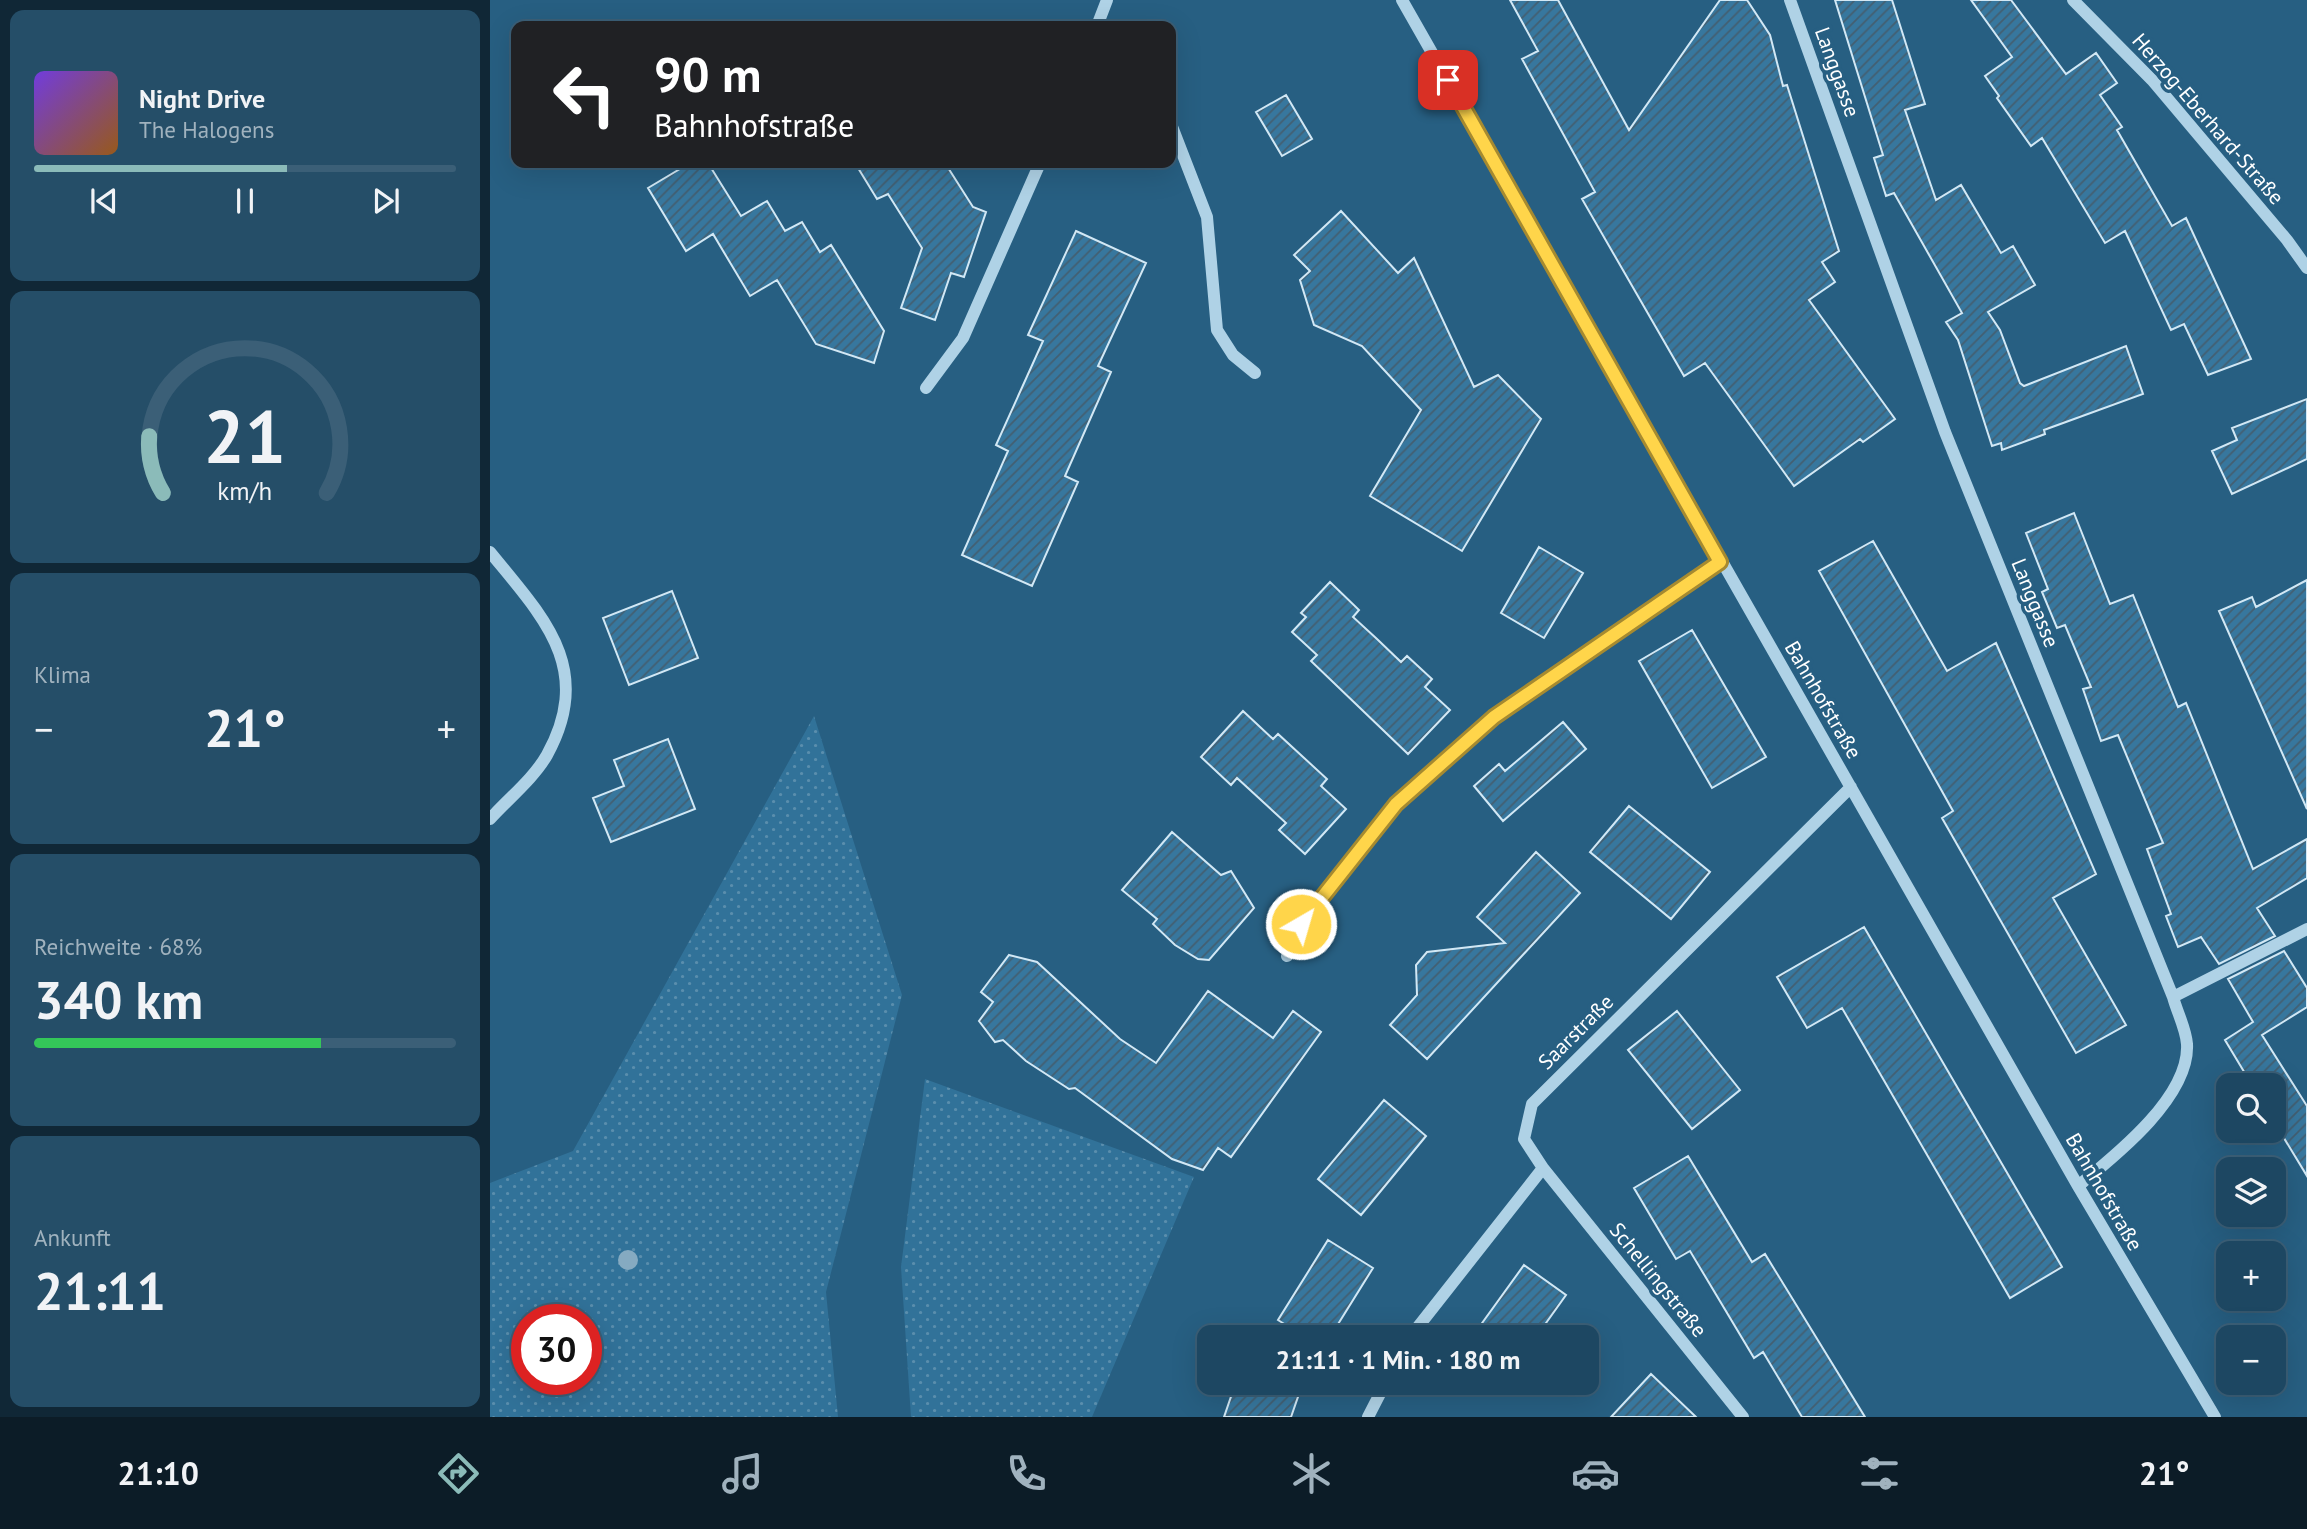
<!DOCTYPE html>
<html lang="de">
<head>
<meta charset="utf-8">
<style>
  :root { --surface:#1d4762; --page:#254e68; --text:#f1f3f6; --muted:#a0b2be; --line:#3b5f77; --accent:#8bbbb9 }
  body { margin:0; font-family:"PT Sans",sans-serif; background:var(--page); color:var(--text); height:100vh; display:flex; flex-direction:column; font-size:26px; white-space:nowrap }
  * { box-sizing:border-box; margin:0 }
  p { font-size:23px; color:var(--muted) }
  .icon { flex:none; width:38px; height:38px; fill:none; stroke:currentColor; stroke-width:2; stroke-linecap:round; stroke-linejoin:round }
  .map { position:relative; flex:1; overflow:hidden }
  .drawer { display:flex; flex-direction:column; gap:10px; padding:10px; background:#102736; width:490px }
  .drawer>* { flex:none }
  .guide { position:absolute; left:21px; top:21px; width:665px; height:147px; border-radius:14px; box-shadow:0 7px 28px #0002,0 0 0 2px var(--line); background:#202124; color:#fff; overflow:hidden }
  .controls { position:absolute; left:1726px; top:1073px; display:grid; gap:14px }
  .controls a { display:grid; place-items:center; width:70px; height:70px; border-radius:14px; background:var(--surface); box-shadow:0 7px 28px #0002,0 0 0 2px var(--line); font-size:35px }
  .speed { position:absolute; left:21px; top:1304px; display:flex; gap:14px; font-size:35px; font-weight:700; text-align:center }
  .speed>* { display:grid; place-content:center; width:91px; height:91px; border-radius:50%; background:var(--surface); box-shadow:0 7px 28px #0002,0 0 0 2px var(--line); line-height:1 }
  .speed .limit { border:10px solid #d22; background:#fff; color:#111 }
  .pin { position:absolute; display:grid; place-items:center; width:60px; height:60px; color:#fff; margin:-30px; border-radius:14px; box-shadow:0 4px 10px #0006 }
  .me { position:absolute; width:77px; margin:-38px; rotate:38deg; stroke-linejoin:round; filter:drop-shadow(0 0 5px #0008) }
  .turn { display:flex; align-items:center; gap:24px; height:147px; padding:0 28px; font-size:32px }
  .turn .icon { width:91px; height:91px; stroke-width:2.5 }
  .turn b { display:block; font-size:49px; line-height:60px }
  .big { font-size:52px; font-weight:700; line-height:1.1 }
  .drawer .card { flex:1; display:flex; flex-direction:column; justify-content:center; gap:10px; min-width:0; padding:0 24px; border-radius:14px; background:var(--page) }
  .drawer .dial { align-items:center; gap:0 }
  .dial svg { height:182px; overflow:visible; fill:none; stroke:var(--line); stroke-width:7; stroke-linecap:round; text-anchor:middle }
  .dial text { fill:var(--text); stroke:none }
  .song { display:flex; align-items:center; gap:21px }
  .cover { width:84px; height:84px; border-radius:10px; background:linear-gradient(135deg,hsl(260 70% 55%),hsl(30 70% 35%)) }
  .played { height:7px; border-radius:4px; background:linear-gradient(90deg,var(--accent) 60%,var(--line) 60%) }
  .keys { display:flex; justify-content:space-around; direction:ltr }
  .heat { display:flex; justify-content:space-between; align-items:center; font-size:38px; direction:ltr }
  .charge { height:10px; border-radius:5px; background:linear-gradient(90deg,#34c759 68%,var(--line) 0) }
  .trip { position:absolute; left:707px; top:1325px; width:402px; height:70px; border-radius:14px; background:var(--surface); box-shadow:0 7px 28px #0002,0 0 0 2px var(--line); font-weight:700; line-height:70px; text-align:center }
  .tab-bar { display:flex; height:112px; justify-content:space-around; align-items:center; background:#0c1c27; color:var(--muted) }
  .tab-bar .icon { width:49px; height:49px }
  .tab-bar .selected { color:var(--accent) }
  .tab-bar b { font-size:32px; color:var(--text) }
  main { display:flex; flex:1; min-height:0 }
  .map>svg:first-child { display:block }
  .grass { fill:url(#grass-dots); fill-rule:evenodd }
  .building { fill:url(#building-hatch); stroke:#d2e8f5; stroke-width:2 }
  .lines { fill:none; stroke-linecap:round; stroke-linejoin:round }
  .minor { stroke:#afd2e6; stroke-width:12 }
  .tree { fill:#85aac1 }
  .route-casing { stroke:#a68a30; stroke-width:18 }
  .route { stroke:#ffd54a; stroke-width:12 }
  .labels { text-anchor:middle; stroke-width:7; stroke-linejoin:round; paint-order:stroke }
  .street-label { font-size:21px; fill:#fff; stroke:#275f82 }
</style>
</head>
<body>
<main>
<section class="drawer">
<div class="card">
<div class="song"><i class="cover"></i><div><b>Night Drive</b><p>The Halogens</p></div></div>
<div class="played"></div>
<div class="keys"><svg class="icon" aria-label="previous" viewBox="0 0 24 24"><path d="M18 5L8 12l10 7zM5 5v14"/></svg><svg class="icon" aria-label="pause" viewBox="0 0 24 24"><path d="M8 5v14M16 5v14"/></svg><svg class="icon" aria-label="next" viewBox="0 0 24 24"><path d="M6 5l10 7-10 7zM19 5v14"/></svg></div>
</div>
<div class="card dial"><svg viewBox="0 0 100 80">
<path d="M14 69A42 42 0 1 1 86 69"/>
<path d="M14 69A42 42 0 0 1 8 44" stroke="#8bbbb9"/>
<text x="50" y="56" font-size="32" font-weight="700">21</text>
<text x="50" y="72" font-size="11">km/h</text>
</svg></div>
<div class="card"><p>Klima</p>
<div class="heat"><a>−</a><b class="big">21°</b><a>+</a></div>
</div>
<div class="card"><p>Reichweite · 68%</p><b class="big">340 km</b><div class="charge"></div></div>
<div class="card"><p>Ankunft</p><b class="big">21:11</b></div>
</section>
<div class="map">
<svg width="1817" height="1417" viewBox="0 0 1817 1417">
  <defs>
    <pattern id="grass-dots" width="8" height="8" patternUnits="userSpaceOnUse" patternTransform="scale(1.75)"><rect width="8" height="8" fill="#317299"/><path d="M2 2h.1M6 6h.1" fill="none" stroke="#5a8ead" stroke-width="1.8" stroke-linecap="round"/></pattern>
    <pattern id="building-hatch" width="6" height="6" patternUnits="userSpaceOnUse" patternTransform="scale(1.75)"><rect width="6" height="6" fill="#37779e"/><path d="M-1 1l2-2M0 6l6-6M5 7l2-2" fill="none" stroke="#435f71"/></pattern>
  </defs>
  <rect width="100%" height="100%" fill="#275f82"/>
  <path class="grass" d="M 324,716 L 412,995 L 336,1292 L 348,1417 L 0,1417 L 0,1183 L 83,1151 ZM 37,1320 L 96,1320 L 96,1379 L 37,1379 Z
    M 435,1079 L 704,1177 L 602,1417 L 421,1417 L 411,1267 Z"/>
  <path class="building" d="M 1020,0 L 1068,0 L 1139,130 L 1230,0 L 1257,0 L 1280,35 L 1293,86 L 1297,85 L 1349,251 L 1332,262 L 1345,282 L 1319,300 L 1405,419 L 1373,442 L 1370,439 L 1304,486 L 1215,363 L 1194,376 L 1092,199 L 1105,192 L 1032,59 L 1048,51 Z
    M 1345,0 L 1402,0 L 1435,104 L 1415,110 L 1446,200 L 1471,185 L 1511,253 L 1523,246 L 1545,285 L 1498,312 L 1510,330 L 1530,383 L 1534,386 L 1636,346 L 1653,394 L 1554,430 L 1555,434 L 1512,450 L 1511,443 L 1502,446 L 1468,340 L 1456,322 L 1472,313 L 1404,193 L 1396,196 L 1384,158 L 1393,155 Z
    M 1481,0 L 1521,0 L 1576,74 L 1606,53 L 1627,83 L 1610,95 L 1632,127 L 1627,130 L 1682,226 L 1696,218 L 1761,359 L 1718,375 L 1694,324 L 1681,330 L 1635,231 L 1615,243 L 1552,138 L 1541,146 L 1507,98 L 1509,96 L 1495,76 L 1522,57 Z
    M 796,95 L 822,139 L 792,156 L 766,112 Z
    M 200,163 L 218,163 L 251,216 L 277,201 L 295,231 L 312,222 L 330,252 L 341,245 L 394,331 L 384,363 L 326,344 L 287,280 L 260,296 L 223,234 L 196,251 L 158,188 Z
    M 365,163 L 455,163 L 483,207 L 496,212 L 474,277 L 461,273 L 445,320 L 411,308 L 432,248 L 398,194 L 387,199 Z
    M 851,211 L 908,273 L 924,258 L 984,387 L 1008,375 L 1051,419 L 972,551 L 880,496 L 931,410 L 872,346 L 824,325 L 810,280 L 820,271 L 804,255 Z
    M 586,231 L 656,263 L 608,366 L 621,372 L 575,476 L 588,482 L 542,586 L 472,555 L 518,451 L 506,445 L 553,341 L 538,335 Z
    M 1817,399 L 1817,459 L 1742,494 L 1722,451 L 1747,440 L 1742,428 Z
    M 1584,513 L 1620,604 L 1643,595 L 1688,707 L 1696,703 L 1763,869 L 1817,839 L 1817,878 L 1767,908 L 1785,936 L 1729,964 L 1711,937 L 1688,947 L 1676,916 L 1681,914 L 1657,849 L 1673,843 L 1628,735 L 1611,741 L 1593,689 L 1601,687 L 1575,625 L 1567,628 L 1552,592 L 1558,589 L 1536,533 Z
    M 1383,541 L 1457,671 L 1506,643 L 1606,874 L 1563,898 L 1636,1025 L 1586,1053 L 1452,818 L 1463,811 L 1329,571 Z
    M 1049,547 L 1093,573 L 1054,638 L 1011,613 Z
    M 1817,580 L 1817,809 L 1729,611 L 1762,597 L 1766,607 Z
    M 840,582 L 869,610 L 863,617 L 887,639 L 911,662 L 917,656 L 942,679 L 935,687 L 960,710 L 918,754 L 821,661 L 827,655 L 802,632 L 816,617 L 811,613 Z
    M 182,591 L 208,658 L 139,685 L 113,618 Z
    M 1202,630 L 1276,757 L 1222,788 L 1149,661 Z
    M 753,711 L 783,739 L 788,734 L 837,779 L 831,786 L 856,809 L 815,854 L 789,830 L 796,823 L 747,778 L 741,785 L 711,757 Z
    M 1073,722 L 1096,749 L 1013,821 L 984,786 L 1009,764 L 1015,771 Z
    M 178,739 L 205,809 L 121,842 L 103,798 L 134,786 L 124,760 Z
    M 1139,806 L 1220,872 L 1181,919 L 1100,852 Z
    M 682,832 L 731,875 L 741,871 L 764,908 L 719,960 L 708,959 L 685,945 L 663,924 L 667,919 L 632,890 Z
    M 1046,852 L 1090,893 L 937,1059 L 900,1025 L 927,995 L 926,965 L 937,952 L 1015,943 L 987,917 Z
    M 1374,927 L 1572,1267 L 1520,1298 L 1352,1008 L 1317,1028 L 1287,977 Z
    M 1794,951 L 1817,988 L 1817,1007 L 1772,1035 L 1817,1106 L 1817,1176 L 1783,1120 L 1783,1085 L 1762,1085 L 1735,1040 L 1763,1022 L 1738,979 Z
    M 519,955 L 547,962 L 630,1039 L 666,1063 L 718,991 L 783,1038 L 803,1011 L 831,1032 L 741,1157 L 728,1148 L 713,1170 L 682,1159 L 585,1088 L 579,1089 L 536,1061 L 513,1040 L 505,1042 L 489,1021 L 503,1002 L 491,992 Z
    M 1187,1011 L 1250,1090 L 1202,1129 L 1138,1050 Z
    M 894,1100 L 936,1136 L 871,1215 L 828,1179 Z
    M 1198,1156 L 1262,1262 L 1275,1254 L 1375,1417 L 1312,1417 L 1273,1352 L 1264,1358 L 1200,1251 L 1186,1259 L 1144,1188 Z
    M 838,1240 L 883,1268 L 840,1337 L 815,1337 L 788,1320 Z
    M 1034,1265 L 1076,1295 L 1046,1337 L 982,1337 Z
    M 1161,1374 L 1206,1417 L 1121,1417 Z
    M 746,1382 L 784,1382 L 810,1391 L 801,1417 L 734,1417 Z"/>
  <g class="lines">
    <path class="minor" d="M 912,0 L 1588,1186 L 1725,1417
      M 1300,0 L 1455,432 L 1683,997 C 1687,1012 1696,1029 1697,1044 C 1700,1097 1625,1156 1588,1186
      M 1583,0 L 1662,80 L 1797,240 L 1817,268
      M 607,26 L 617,0
      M 681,124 L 717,217 L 727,330 L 743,355 L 765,373
      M 436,388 L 473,338 L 550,163
      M 0,552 C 53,617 105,668 57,755 C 44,778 18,799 0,819
      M 797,956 L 811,924 L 906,804 L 1004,717 L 1230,562
      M 1683,997 L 1817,929
      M 1053,1168 L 1253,1417
      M 920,1337 L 1053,1168 L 1034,1139 L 1042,1104 L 1361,787
      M 878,1417 L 896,1382"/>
  </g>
  <circle class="tree" cx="138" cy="1260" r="10"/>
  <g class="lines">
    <g class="route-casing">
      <path id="route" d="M 811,924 L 906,804 L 1004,717 L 1230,562 L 958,80"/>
    </g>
    <use href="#route" class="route"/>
  </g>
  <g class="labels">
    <g class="street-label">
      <text transform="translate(1347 72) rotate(70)" y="7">Langgasse</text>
      <text transform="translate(1718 119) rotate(49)" y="7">Herzog-Eberhard-Straße</text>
      <text transform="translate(1545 603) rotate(68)" y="7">Langgasse</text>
      <text transform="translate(1333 700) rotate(60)" y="7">Bahnhofstraße</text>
      <text transform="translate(1086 1032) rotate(-45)" y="7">Saarstraße</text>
      <text transform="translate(1614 1192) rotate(60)" y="7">Bahnhofstraße</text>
      <text transform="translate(1168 1280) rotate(51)" y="7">Schellingstraße</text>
    </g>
  </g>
</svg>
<div class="controls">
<a><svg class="icon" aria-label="search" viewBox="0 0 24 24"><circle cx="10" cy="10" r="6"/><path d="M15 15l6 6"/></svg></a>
<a><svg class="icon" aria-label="layers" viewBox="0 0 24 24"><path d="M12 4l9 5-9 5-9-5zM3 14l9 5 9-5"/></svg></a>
<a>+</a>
<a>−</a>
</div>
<div class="speed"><div class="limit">30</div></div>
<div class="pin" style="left:958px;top:80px;background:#d93025"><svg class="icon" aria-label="arrive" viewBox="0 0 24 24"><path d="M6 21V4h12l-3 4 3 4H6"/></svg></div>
<svg class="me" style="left:811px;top:924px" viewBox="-20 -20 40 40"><circle r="17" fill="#ffd54a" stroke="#fff" stroke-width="3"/><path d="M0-11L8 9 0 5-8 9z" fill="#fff"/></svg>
<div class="trip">21:11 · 1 Min. · 180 m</div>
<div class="guide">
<div class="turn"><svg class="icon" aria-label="left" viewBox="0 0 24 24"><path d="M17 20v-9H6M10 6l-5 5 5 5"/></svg><div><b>90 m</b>Bahnhofstraße</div></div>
</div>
</div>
</main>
<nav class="tab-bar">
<b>21:10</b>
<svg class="icon selected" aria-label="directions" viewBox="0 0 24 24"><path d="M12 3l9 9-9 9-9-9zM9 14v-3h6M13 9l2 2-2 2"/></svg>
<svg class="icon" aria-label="music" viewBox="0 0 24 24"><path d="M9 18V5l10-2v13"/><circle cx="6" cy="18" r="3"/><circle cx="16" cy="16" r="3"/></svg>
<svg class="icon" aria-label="phone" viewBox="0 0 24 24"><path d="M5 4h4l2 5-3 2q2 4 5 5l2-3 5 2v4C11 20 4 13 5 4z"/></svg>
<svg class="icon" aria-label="climate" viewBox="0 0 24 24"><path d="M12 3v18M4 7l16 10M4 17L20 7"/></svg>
<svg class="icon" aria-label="car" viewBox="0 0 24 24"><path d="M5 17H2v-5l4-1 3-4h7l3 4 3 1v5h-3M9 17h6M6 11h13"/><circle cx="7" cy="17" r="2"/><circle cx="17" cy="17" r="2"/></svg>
<svg class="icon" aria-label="filters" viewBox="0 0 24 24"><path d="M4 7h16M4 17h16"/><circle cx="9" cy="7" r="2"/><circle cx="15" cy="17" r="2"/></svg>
<b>21°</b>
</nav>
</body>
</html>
